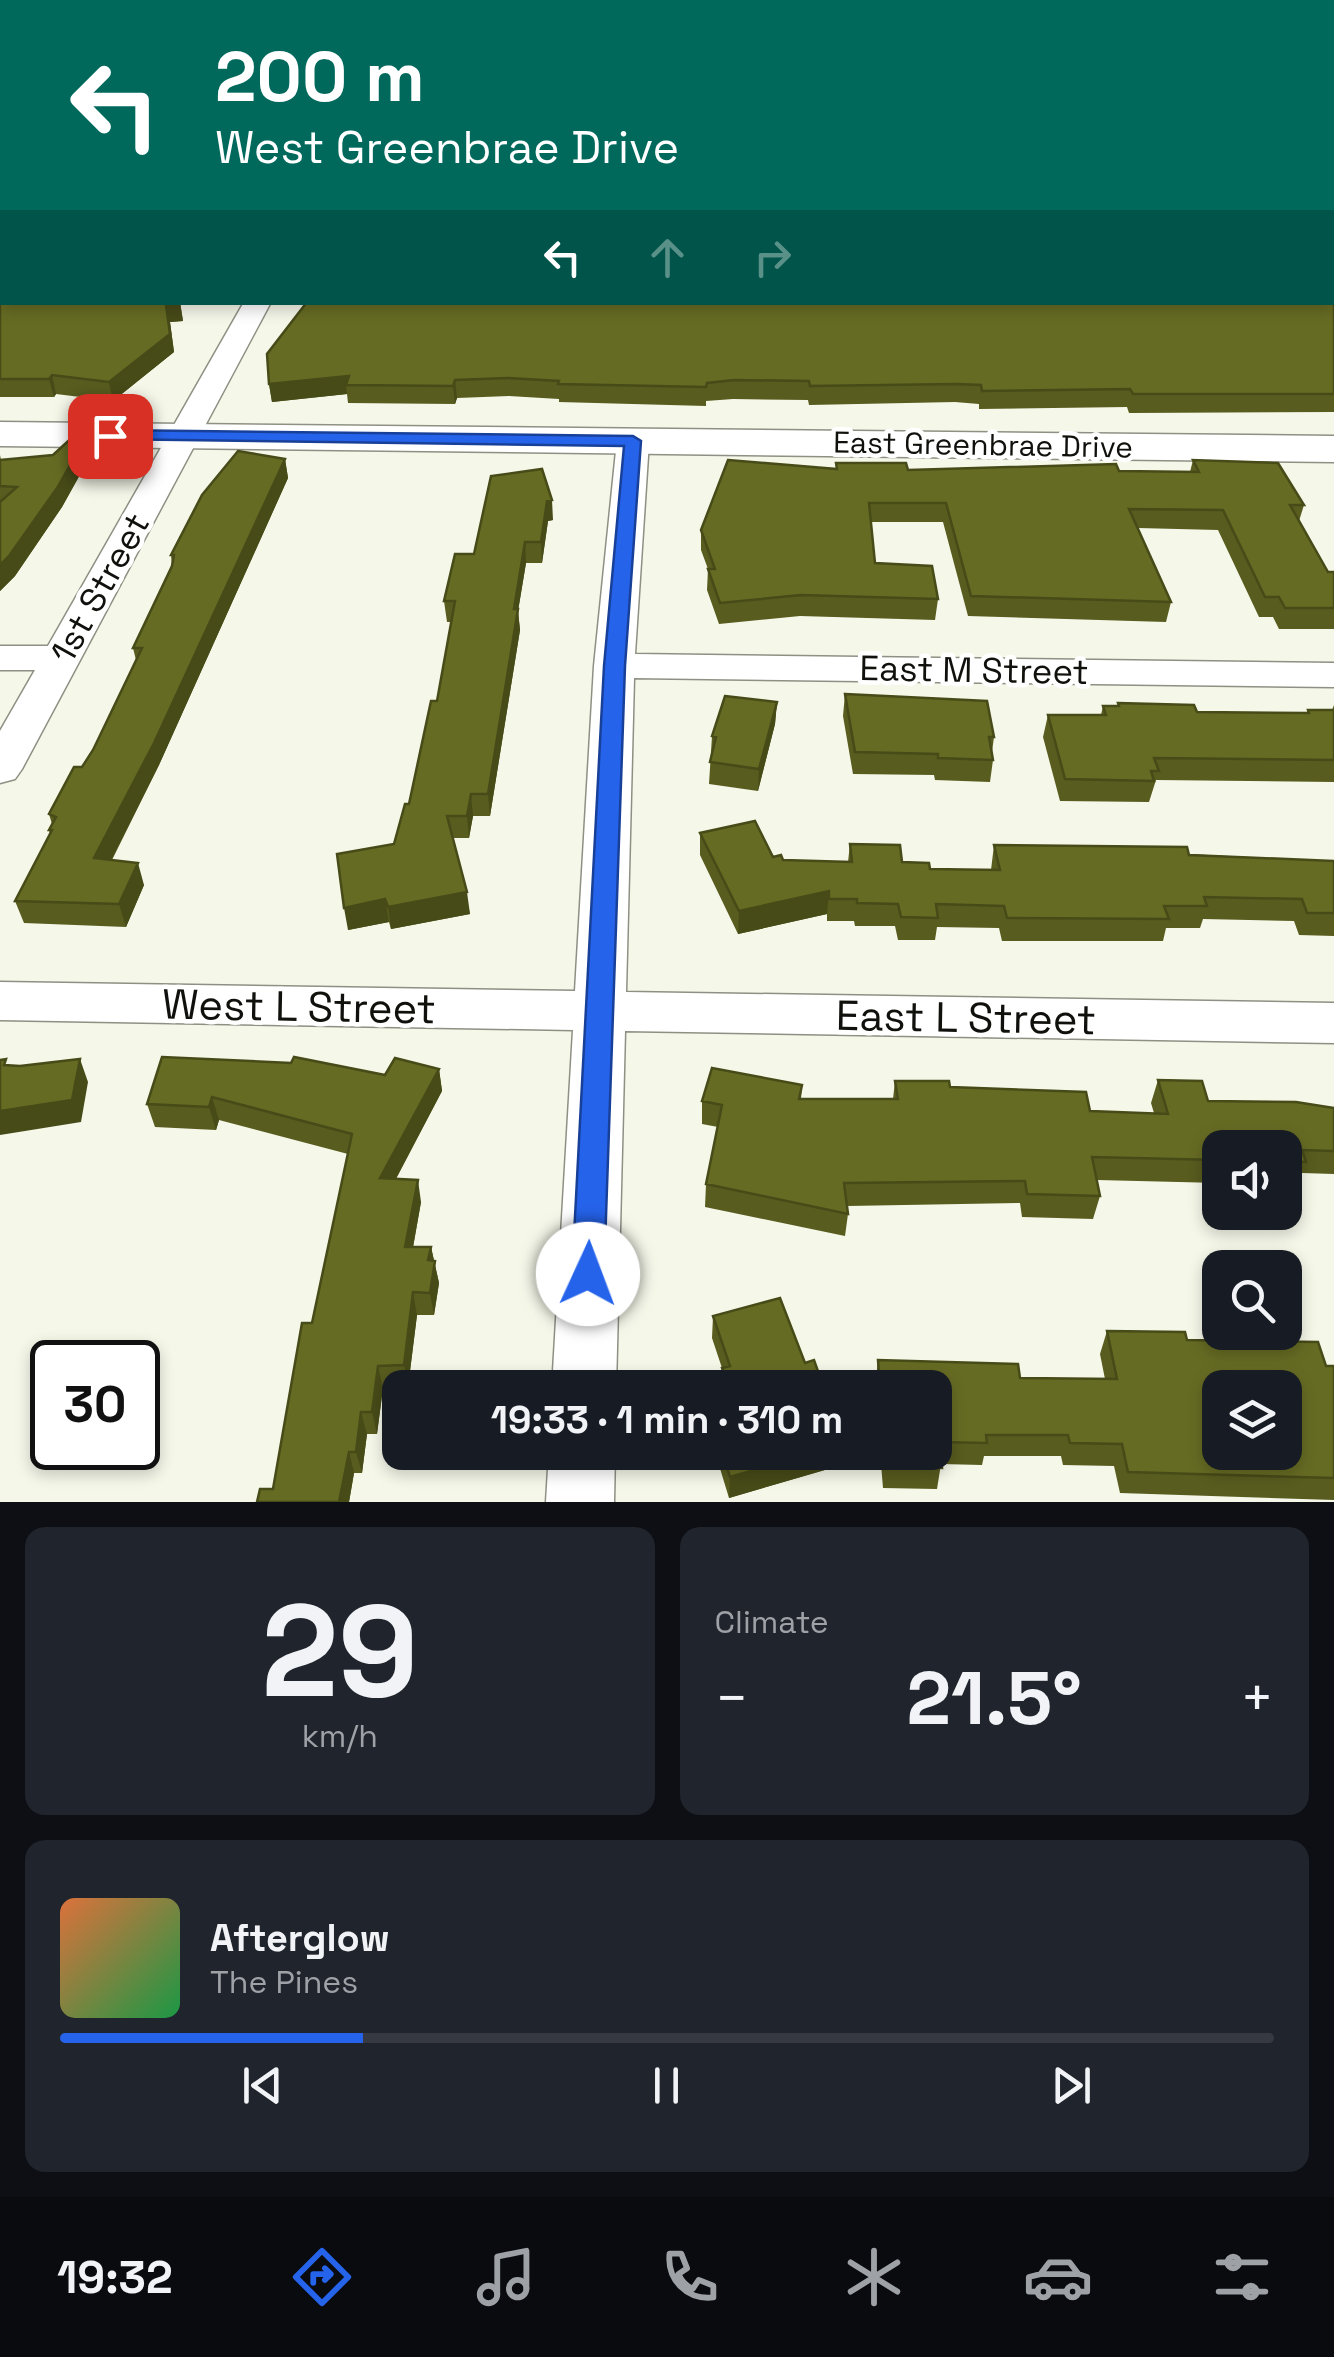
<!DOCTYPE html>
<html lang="en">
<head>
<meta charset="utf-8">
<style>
  :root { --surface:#171b24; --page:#20242c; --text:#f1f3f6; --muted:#9ea1a6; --line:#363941; --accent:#2563eb }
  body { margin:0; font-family:"Space Grotesk",sans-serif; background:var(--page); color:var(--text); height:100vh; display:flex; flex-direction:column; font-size:38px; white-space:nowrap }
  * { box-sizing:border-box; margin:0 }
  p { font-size:32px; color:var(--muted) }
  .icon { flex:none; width:55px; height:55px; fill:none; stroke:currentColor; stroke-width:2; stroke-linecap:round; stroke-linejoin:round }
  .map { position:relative; height:1502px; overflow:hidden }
  .details { display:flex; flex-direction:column; gap:25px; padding:25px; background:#0d0f14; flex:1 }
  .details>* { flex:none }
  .top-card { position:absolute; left:0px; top:0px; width:1335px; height:305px; box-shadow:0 5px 15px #0003; background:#00695c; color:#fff; overflow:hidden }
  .fabs { position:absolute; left:1202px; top:1130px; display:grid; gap:20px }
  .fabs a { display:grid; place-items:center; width:100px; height:100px; border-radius:20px; background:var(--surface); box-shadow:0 5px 15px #0003; font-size:50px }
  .speed { position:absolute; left:30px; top:1340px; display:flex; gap:20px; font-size:50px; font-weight:700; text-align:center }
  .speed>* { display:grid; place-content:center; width:130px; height:130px; border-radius:50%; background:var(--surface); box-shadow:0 5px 15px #0003; line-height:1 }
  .speed .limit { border:5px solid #111; border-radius:15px; background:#fff; color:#111 }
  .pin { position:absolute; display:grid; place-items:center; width:85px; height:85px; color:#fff; margin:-42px; border-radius:20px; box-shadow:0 5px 15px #0006 }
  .me { position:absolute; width:110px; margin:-55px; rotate:2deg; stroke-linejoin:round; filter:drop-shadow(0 0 8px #0008) }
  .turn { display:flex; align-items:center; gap:35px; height:210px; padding:0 50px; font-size:45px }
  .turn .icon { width:130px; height:130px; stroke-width:2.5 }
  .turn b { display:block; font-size:70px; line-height:85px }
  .lanes { display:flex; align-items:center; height:95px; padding:0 50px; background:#0003; justify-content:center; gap:50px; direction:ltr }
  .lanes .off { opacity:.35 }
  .big { font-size:75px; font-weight:800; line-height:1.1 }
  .details .card { flex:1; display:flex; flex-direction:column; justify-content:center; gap:15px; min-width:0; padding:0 35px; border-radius:20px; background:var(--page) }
  .details .dial { align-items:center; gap:0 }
  .dial b { font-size:130px; line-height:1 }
  .song { display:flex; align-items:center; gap:30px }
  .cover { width:120px; height:120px; border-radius:15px; background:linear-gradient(135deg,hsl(20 70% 55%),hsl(140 70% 35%)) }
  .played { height:10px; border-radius:5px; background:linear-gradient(90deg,var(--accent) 25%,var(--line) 25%) }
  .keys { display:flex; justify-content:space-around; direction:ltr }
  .heat { display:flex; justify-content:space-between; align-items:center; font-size:55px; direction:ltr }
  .details .tiles { flex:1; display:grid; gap:25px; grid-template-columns:1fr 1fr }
  .card:last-child { grid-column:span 2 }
  .trip { position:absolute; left:382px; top:1370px; width:570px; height:100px; border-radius:20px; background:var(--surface); box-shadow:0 5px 15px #0003; font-weight:800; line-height:100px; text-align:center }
  .tab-bar { display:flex; height:160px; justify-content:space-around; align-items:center; background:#090b0e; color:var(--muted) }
  .tab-bar .icon { width:70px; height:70px }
  .tab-bar .current { color:var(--accent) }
  .tab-bar b { font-size:45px; color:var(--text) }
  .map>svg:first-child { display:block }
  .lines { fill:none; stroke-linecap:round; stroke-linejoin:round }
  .minor-casing { stroke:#8e9083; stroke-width:3 }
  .tertiary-casing { stroke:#8e9083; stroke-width:3 }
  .minor { fill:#fff; fill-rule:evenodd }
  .tertiary { fill:#fff; fill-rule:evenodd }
  .wall { fill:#585c1e }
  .shaded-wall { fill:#474b18 }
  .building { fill:#666b23; stroke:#474b18; stroke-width:2.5; fill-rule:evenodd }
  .route { fill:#2563eb; stroke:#184099; stroke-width:2.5 }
  .labels { text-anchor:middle; stroke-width:9; stroke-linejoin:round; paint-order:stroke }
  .far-street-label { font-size:30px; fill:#10100c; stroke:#fff }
  .street-label { font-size:35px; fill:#10100c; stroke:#fff }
  .near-street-label { font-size:42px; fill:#10100c; stroke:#fff }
</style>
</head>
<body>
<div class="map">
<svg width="1334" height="1502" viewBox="0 0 1334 1502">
  <rect width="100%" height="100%" fill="#f5f7e9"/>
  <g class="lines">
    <g class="minor-casing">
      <path id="minor" d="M 147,0 L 167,0 L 169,2 L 149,2 Z
        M 500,0 L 886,0 L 888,2 L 502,2 Z
        M 244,302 L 271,302 L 22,769 L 15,779 L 0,783 L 0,731 L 35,670 L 0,670 L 0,646 L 48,646 Z
        M 633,431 L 644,434 L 649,441 L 635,654 L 1334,663 L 1334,687 L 634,678 L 626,992 L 1334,1003 L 1334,1043 L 625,1031 L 616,1388 L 552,1388 L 573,1030 L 0,1020 L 0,982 L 575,991 L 594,666 L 617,441 L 622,434 Z
        M 549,1452 L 615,1452 L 614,1502 L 546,1502 Z"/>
    </g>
    <g class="tertiary-casing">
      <path id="tertiary" d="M 1332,43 L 1334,43 L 1334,58 L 1332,58 Z
        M 0,422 L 1334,436 L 1334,462 L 0,446 Z"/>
    </g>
    <use href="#minor" class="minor"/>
    <use href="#tertiary" class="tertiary"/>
  </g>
  <path class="wall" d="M 0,0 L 125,0 L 2,302 L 180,302 L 183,321 L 170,322 L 174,352 L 113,401 L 56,394 L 54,397 L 0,397 Z
    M 823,0 L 1334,0 L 1334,20 L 1332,19 L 1332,2 L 821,2 Z
    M 1334,295 L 1334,412 L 1129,413 L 1127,407 L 979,409 L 979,404 L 955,402 L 809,405 L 808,400 L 733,399 L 706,401 L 706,406 L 559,402 L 559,399 L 509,396 L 457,398 L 455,404 L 348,403 L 347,394 L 272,402 L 269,384 Z
    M 87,435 L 92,453 L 62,507 L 15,576 L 0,591 L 0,455 L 1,460 L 53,455 Z
    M 285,459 L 288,478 L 159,765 L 112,860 L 144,885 L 126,927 L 24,923 L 15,901 L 50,834 L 49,830 L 52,824 L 49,814 L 93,750 L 136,660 L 133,648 L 172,566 L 171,555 Z
    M 1193,460 L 1304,505 L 1299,521 L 1328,572 L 1334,572 L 1334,629 L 1279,629 L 1273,617 L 1259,617 L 1218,530 L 1138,528 L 1171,602 L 1166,622 L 968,616 L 943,522 L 871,522 L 875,563 L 938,599 L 935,620 L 800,616 L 719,624 L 707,590 L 708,569 L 701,550 L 701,530 L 836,469 L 836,463 L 908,470 L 1190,472 Z
    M 491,476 L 553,520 L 548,521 L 542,563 L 526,563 L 518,611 L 520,630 L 490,816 L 473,816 L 469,838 L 453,838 L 470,914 L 391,929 L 389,922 L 348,930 L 394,844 L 409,804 L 437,701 L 451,622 L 447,622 L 444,601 L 474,554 Z
    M 845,694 L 994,737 L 992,752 L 993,760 L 990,782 L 935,780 L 934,775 L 853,774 L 843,716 Z
    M 777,702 L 775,724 L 758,791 L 709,784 L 712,736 Z
    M 1118,703 L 1197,712 L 1307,713 L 1308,710 L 1332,710 L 1334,705 L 1334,782 L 1156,780 L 1149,802 L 1060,801 L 1043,737 L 1048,715 L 1101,715 L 1103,706 L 1118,706 Z
    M 700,833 L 783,860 L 848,862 L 850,844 L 902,862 L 930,869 L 991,870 L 994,845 L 1334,861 L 1334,936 L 1299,935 L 1294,921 L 1203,919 L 1200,928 L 1166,928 L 1163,941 L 1002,941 L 999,928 L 937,927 L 935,940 L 898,940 L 895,926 L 855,926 L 854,921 L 827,921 L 827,914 L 738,934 L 700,855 Z
    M 439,1069 L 442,1091 L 396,1179 L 421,1202 L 413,1247 L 431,1247 L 439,1283 L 434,1315 L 417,1315 L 408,1387 L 383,1388 L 377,1434 L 367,1434 L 362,1473 L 354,1473 L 349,1502 L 273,1489 L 312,1323 L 348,1154 L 219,1120 L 216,1130 L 155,1127 L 147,1104 Z
    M 1158,1080 L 1208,1101 L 1334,1108 L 1334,1174 L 1302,1173 L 1297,1184 L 1285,1184 L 1285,1148 L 1220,1148 L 1220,1183 L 1097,1180 L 1100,1196 L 1093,1219 L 1022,1217 L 1020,1203 L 847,1206 L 848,1214 L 845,1236 L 705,1207 L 706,1184 L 718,1127 L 702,1124 L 702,1101 L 802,1085 L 801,1099 L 893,1099 L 895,1081 L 950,1087 L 1090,1111 L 1154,1113 L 1151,1103 Z
    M 713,1316 L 805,1363 L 824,1388 L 722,1388 L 722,1368 L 712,1338 Z
    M 1107,1331 L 1187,1340 L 1326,1366 L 1334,1366 L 1334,1500 L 1120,1493 L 1114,1466 L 1063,1465 L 1061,1456 L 984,1456 L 982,1465 L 941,1464 L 937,1489 L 883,1488 L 880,1452 L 935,1452 L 935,1388 L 875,1388 L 878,1360 L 1020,1378 L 1105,1379 L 1100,1354 Z
    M 715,1452 L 844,1452 L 842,1465 L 729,1498 Z"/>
  <path class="shaded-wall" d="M 180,302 L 183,321 L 170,322 L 174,352 L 113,401 L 109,382 L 166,305 Z
    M 52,375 L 56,394 L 54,397 L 49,379 Z
    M 349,376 L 346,385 L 347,394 L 272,402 L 269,384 Z
    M 455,380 L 457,398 L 455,404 L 453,386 Z
    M 87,435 L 92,453 L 62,507 L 15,576 L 0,591 L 0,565 Z
    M 285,459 L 288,478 L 159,765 L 101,880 L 94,858 Z
    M 552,500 L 553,520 L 548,521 L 542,563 L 541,542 L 547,501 Z
    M 525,542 L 526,563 L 518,611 L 520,630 L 490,816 L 488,794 Z
    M 777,702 L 775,724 L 758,791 L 759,769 Z
    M 471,794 L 473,816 L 469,838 L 467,816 Z
    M 138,863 L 144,885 L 126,927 L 119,904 Z
    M 829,891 L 827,914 L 738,934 L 739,911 Z
    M 467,892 L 470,914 L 391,929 L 388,907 Z
    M 385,899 L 389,922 L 348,930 L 344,908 Z
    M 80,1059 L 88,1082 L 81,1122 L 0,1135 L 0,1111 Z
    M 439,1069 L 442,1091 L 384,1201 L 380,1178 Z
    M 212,1097 L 219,1120 L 216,1130 L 209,1107 Z
    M 418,1180 L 421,1202 L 409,1270 L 405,1247 Z
    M 431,1247 L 439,1283 L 434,1315 L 430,1293 L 428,1260 Z
    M 413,1292 L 417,1315 L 408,1387 L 404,1365 Z
    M 378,1366 L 383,1388 L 377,1434 L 372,1412 Z
    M 361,1412 L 367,1434 L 362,1473 L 356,1452 Z
    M 349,1452 L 354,1473 L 349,1502 L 339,1502 Z
    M 815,1452 L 844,1452 L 842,1465 L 729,1498 L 730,1477 Z"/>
  <path class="building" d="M 0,0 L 125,0 L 125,2 L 2,2 L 2,302 L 179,302 L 166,305 L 170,334 L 109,382 L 52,375 L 49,379 L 0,379 L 0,178 L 2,177 L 0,160 L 0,95 L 2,94 L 0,80 Z
    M 334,0 L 442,0 L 441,2 L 332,2 Z
    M 636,0 L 756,0 L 757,2 L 637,2 Z
    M 825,0 L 1309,0 L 1307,2 L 821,2 L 826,2 Z
    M 1332,70 L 1334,71 L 1334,172 L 1332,173 Z
    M 1332,174 L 1334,180 L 1334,278 L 1332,279 Z
    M 1332,295 L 1334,295 L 1334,394 L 1133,394 L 1130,389 L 982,391 L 981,385 L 957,384 L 810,386 L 809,381 L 734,380 L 707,383 L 706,387 L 558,384 L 559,381 L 508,378 L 455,380 L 453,386 L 346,385 L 349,376 L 269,384 L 267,354 L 307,302 L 1332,302 Z
    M 78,432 L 84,432 L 87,435 L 57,488 L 9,556 L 0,565 L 0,502 L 17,487 L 0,486 L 0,460 L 53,455 Z
    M 238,451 L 285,459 L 154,743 L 94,858 L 138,863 L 119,904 L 15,901 L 52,830 L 49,830 L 56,817 L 49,814 L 74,767 L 82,767 L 93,750 L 142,648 L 133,648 L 172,566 L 174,555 L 171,555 L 202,495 Z
    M 728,460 L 837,469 L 836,463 L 906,463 L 908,470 L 1116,464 L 1119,471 L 1199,472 L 1193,460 L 1278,463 L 1304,505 L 1290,505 L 1328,572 L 1334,572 L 1334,608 L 1285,608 L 1279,597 L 1265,597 L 1223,510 L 1129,509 L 1171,602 L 971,596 L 946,503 L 869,503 L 875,563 L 932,566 L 938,599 L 801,595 L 720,603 L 708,569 L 715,569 L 701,530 Z
    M 542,469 L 552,500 L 547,501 L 541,542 L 525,542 L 514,609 L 518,609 L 488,794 L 471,794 L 467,816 L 447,816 L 467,892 L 388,907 L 385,899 L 344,908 L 337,854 L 394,844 L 405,804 L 409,804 L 431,701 L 437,701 L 455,601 L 444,601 L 455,554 L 474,554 L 491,476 Z
    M 845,694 L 987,701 L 994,737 L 989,737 L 993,760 L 938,758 L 938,754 L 855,752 Z
    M 725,696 L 777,702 L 759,769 L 710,762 L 716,737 L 712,736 Z
    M 1118,703 L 1194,705 L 1197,712 L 1309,713 L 1308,710 L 1334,710 L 1334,760 L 1154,758 L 1159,771 L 1151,771 L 1154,781 L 1065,779 L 1048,715 L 1106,715 L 1103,706 L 1119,706 Z
    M 755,821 L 773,857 L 781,855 L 783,860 L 852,862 L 850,844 L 900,845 L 902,862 L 929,863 L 930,869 L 1000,870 L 994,845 L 1187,847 L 1189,855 L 1334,861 L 1334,913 L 1307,913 L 1302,899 L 1204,897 L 1207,906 L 1164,906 L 1169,919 L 1007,918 L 1004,906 L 936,904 L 938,918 L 901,917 L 898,904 L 857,903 L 857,899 L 829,899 L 829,891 L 739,911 L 700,833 Z
    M 162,1057 L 291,1063 L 294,1057 L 385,1075 L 395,1058 L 439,1069 L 380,1178 L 418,1180 L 405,1247 L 431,1247 L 428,1260 L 435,1261 L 430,1293 L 413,1292 L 404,1365 L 378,1366 L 372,1412 L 361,1412 L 356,1452 L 349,1452 L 339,1502 L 257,1502 L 260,1489 L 273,1489 L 302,1323 L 312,1323 L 352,1134 L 212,1097 L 209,1107 L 147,1104 Z
    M 6,1059 L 4,1065 L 20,1066 L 80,1059 L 72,1100 L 0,1111 L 0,1060 Z
    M 712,1068 L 802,1085 L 799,1099 L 898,1099 L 895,1081 L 949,1081 L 950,1087 L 1086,1092 L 1090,1111 L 1168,1114 L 1158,1080 L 1202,1081 L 1208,1101 L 1296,1102 L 1334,1108 L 1334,1151 L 1302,1150 L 1306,1162 L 1285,1161 L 1285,1148 L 1220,1148 L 1220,1160 L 1092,1157 L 1100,1196 L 1027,1194 L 1025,1181 L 844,1183 L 848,1214 L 706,1184 L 722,1105 L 702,1101 Z
    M 780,1298 L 805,1363 L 814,1360 L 824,1388 L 729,1388 L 722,1368 L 730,1366 L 713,1316 Z
    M 1107,1331 L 1185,1332 L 1187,1340 L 1318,1342 L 1326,1366 L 1334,1366 L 1334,1478 L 1128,1472 L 1122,1444 L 1070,1443 L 1068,1435 L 986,1435 L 987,1443 L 939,1442 L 942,1468 L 887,1467 L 886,1452 L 935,1452 L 935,1388 L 880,1388 L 878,1360 L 1018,1364 L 1020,1378 L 1117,1379 ZM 1220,1388 L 1285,1388 L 1285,1452 L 1220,1452 Z
    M 722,1452 L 815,1452 L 730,1477 Z"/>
  <path class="route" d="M 110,430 L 633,436 L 641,441 L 625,666 L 604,1274 L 599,1284 L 588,1289 L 577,1284 L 572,1274 L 604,666 L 624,446 L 104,439 L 104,432 Z"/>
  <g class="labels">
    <g class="far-street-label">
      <text transform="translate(983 445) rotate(1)" y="10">East Greenbrae Drive</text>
    </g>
    <g class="street-label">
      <text transform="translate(100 588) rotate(-61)" y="12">1st Street</text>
      <text transform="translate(974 670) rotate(1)" y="12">East M Street</text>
    </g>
    <g class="near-street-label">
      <text transform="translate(299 1006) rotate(1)" y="15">West L Street</text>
      <text transform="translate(966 1017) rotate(1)" y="15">East L Street</text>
    </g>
  </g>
</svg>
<div class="fabs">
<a><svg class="icon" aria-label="sound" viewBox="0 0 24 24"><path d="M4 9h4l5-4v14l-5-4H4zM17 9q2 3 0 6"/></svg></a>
<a><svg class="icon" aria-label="search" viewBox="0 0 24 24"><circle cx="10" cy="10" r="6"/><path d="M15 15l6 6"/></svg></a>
<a><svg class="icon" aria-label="layers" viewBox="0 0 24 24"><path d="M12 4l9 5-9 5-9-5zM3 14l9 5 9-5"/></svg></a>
</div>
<div class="speed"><div class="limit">30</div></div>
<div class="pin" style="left:110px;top:436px;background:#d93025"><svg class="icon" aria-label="arrive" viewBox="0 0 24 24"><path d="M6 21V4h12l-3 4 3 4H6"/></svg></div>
<svg class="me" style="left:588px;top:1274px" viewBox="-20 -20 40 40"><circle r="19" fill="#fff"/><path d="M0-13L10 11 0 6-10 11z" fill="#2563eb"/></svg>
<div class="trip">19:33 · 1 min · 310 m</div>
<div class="top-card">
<div class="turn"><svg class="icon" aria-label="left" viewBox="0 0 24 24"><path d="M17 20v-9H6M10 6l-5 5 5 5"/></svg><div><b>200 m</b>West Greenbrae Drive</div></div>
<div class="lanes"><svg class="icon" aria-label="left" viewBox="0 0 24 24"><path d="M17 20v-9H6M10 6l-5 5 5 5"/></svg><svg class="icon off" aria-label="ahead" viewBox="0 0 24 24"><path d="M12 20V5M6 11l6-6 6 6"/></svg><svg class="icon off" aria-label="right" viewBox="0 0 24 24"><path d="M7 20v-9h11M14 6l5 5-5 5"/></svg></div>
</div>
</div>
<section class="details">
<div class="tiles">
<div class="card dial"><b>29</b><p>km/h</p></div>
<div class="card"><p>Climate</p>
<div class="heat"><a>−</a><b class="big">21.5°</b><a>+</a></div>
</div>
<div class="card">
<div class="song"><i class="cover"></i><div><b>Afterglow</b><p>The Pines</p></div></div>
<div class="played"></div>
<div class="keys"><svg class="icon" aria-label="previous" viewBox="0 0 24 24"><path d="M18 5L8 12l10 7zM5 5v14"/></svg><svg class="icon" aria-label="pause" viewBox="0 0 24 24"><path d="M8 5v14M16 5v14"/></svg><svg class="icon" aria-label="next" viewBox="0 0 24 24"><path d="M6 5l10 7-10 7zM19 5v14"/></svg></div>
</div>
</div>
</section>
<nav class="tab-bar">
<b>19:32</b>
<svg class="icon current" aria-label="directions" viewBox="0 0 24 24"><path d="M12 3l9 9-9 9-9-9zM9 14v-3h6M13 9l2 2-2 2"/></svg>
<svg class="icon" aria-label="music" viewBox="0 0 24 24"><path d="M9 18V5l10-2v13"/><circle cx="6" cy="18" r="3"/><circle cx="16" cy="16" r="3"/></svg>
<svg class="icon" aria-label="phone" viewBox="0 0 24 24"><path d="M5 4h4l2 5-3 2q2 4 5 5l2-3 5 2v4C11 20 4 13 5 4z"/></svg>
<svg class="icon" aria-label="climate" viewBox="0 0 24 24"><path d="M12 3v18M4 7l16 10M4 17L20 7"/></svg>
<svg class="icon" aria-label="car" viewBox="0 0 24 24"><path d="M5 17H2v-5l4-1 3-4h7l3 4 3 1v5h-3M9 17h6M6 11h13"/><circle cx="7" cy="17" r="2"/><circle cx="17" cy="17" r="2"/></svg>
<svg class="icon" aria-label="filters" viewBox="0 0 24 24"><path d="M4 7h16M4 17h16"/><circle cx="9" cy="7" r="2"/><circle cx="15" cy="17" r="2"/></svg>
</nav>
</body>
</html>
